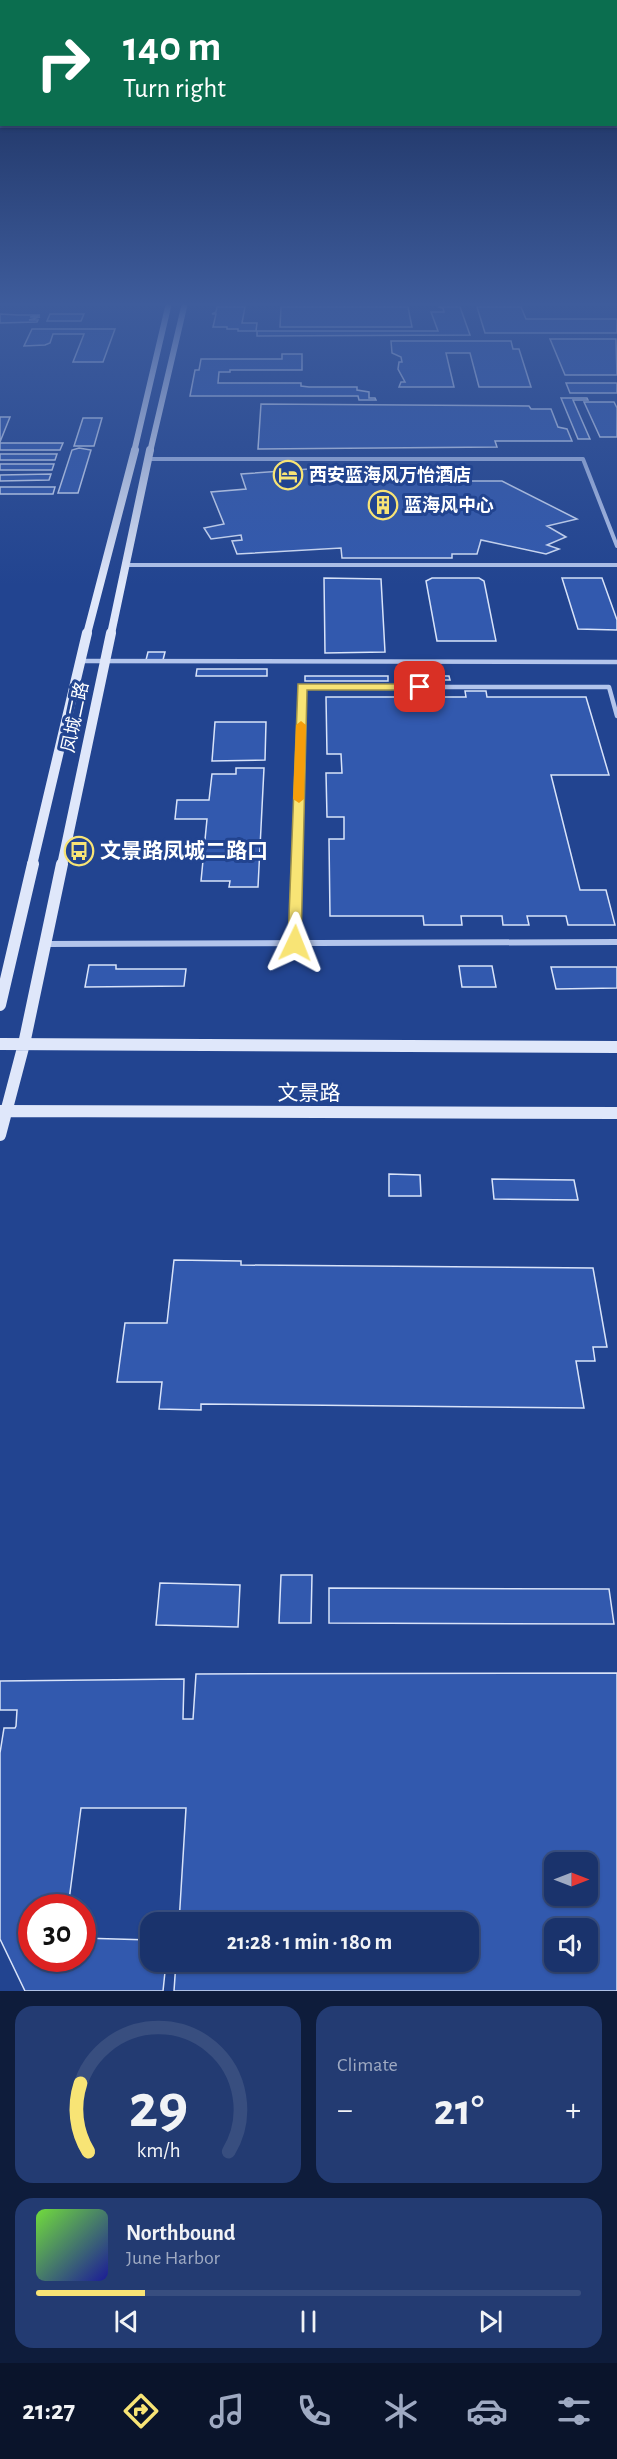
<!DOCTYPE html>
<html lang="en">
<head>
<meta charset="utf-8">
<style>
  :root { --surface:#1a336c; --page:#233b72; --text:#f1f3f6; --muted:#9faac2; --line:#384e7f; --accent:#f8e475 }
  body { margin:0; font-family:"Alegreya Sans","Noto Sans SC",sans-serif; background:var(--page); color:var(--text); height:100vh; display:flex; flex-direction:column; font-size:22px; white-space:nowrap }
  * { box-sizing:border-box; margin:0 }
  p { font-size:20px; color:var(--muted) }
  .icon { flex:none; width:33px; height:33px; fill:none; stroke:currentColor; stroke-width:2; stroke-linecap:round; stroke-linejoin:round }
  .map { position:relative; height:1991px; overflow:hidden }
  .panel { display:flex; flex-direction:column; gap:15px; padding:15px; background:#0e1c3b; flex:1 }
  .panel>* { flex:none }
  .banner { position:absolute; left:0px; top:0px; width:618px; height:126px; box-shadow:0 2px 4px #0004,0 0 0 2px var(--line); background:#0b6e4f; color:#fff; overflow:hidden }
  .needle { width:39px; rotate:90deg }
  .controls { position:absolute; left:544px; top:1852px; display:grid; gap:12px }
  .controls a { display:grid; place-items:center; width:54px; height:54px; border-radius:12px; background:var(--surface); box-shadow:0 2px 4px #0004,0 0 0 2px var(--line); font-size:30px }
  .speed { position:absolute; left:18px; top:1894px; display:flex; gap:12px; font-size:30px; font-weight:700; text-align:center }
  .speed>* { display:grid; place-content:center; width:78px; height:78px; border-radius:50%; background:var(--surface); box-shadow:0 2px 4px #0004,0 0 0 2px var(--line); line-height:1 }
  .speed .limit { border:9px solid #d22; background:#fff; color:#111 }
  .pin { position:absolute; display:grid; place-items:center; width:51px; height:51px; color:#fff; margin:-26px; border-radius:12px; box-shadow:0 3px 9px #0006 }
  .me { position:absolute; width:66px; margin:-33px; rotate:2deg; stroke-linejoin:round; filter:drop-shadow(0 0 4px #0008) }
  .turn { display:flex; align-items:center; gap:21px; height:126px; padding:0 24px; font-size:27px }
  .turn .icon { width:78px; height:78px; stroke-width:2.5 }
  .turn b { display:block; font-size:42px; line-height:51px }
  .big { font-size:45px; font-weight:700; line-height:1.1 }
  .panel .widget { flex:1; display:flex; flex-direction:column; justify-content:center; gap:9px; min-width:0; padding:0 21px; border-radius:18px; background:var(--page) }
  .panel .dial { align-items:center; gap:0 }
  .dial svg { height:156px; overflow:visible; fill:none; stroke:var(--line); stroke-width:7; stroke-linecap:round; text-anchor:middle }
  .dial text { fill:var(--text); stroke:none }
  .song { display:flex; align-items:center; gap:18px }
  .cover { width:72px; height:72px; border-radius:9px; background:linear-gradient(135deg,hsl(100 70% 55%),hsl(240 70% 35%)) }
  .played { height:6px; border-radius:3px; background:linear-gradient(90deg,var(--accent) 20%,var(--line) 20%) }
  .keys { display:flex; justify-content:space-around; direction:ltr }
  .heat { display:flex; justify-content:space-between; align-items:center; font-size:33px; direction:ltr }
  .panel .tiles { flex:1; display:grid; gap:15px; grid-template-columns:1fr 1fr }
  .widget:last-child { grid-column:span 2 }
  .trip { position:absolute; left:140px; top:1912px; width:339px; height:60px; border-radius:18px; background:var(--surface); box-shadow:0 2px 4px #0004,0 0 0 2px var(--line); font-weight:700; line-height:60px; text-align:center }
  .tab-bar { display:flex; height:96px; justify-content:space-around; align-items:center; background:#0a142b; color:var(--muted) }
  .tab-bar .icon { width:42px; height:42px }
  .tab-bar .current { color:var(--accent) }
  .tab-bar b { font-size:27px; color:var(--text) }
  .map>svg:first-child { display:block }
  .building { fill:#3259ae; stroke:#d8e3f9; stroke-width:1.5; fill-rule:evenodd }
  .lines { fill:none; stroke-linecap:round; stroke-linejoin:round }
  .street-far2 { stroke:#b3c5ec; stroke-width:4 }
  .street-far1 { stroke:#b3c5ec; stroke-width:4.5 }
  .street { stroke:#b3c5ec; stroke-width:6 }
  .secondary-far3 { stroke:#dfe7fa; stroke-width:6 }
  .secondary-far2 { stroke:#dfe7fa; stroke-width:8 }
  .secondary-far1 { stroke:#dfe7fa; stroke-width:10 }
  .secondary { stroke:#dfe7fa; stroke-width:12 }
  .route { fill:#f8e475; stroke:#a1944c; stroke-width:1.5 }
  .slow { fill:#f59e0b }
  .labels { text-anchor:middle; stroke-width:6; stroke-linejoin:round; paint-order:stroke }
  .far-poi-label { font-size:18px; font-weight:bold; fill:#fff; stroke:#224490; text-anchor:start }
  .far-street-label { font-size:18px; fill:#fff; stroke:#224490 }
  .poi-label { font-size:21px; font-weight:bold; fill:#fff; stroke:#224490; text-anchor:start }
  .street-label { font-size:21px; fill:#fff; stroke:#224490 }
</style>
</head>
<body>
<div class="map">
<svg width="617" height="1991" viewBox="0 0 617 1991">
  <rect width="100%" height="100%" fill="#224490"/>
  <path class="building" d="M 217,307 L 245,307 L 242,323 L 257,323 L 256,331 L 238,331 L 238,329 L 227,329 L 227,327 L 213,327 L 216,314 L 212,314 L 216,312 Z
    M 281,307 L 408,307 L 412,327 L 280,327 Z
    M 438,307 L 460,307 L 470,335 L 257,336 L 257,331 L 438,331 L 431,312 L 444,312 L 443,308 Z
    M 477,307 L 521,307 L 526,319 L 617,319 L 617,333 L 485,333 Z
    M 0,314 L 18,315 L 40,315 L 30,317 L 40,317 L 29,320 L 38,320 L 37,322 L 0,323 Z
    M 50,314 L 84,314 L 81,321 L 47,321 Z
    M 32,329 L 115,329 L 103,362 L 73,362 L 84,334 L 53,334 L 50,343 L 45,345 L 24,346 Z
    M 550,339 L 616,339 L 617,375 L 565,375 Z
    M 391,341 L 511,341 L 513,349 L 519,349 L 531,387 L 479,387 L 470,353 L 446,353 L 454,387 L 399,387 L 401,382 L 405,382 L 398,369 L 399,362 L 402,362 L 401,357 L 392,353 Z
    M 282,354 L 302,354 L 302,370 L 230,370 L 230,372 L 219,372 L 218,383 L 301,383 L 301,386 L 309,387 L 357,387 L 357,390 L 369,392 L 369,398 L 375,398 L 376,400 L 359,400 L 358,396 L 190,396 L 195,370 L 199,370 L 201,359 L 282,359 Z
    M 566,383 L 617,383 L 617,393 L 570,393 Z
    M 561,398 L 587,398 L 588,400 L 573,400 L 590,439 L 578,439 Z
    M 584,402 L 614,402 L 617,408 L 617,437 L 600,437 Z
    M 261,404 L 529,406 L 531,409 L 551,409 L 558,427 L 567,429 L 572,441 L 495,441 L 497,447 L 258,449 Z
    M 0,417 L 10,417 L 0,442 Z
    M 83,418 L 102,418 L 94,446 L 74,446 Z
    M 0,443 L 63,443 L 60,450 L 0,450 Z
    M 79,448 L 91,450 L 78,493 L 58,493 L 72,450 Z
    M 0,454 L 57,454 L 55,460 L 0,460 Z
    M 0,464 L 54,464 L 52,470 L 0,470 Z
    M 323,468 L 443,469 L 458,481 L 502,481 L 577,519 L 547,526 L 566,537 L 547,545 L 559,549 L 546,554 L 481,540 L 477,554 L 452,554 L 452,558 L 342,558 L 341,548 L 237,554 L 232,541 L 242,540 L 241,535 L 211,539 L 204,528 L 224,524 L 211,492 L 246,489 L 241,474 Z
    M 51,474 L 49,480 L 0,481 L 0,475 Z
    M 0,487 L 55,487 L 53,494 L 0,494 Z
    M 324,578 L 381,579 L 385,652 L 325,653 Z
    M 432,578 L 479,578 L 484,581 L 496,641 L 437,641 L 426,581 Z
    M 562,578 L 602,578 L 617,620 L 617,630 L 578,629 Z
    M 148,652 L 165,652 L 163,660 L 146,660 Z
    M 197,669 L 267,669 L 267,676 L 196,676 Z
    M 305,676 L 388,676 L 388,681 L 305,681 Z
    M 404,676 L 449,676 L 450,680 L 404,680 Z
    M 432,690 L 433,697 L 466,697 L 465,691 L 486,691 L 487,697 L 586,697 L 609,775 L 551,775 L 580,890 L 606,890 L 615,925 L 568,925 L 566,916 L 527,916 L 529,925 L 503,925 L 502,916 L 461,916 L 462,925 L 424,925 L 423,916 L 330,916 L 329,839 L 344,839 L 344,817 L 327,817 L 326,773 L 342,773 L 341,754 L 327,754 L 326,697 L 402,697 L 402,691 Z
    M 215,722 L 266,722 L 265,760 L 212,761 Z
    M 236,768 L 264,768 L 258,887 L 229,887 L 230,881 L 201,881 L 207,819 L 175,819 L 177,800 L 209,800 L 212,774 L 236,774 Z
    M 89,965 L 116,965 L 116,969 L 186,969 L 184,986 L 85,987 Z
    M 459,966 L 492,966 L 496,987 L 462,987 Z
    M 551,967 L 617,967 L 617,988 L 556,989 Z
    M 389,1174 L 420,1175 L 421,1196 L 389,1196 Z
    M 492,1179 L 574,1180 L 578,1200 L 494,1199 Z
    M 174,1260 L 241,1261 L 241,1265 L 593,1268 L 607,1347 L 593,1347 L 595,1361 L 576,1361 L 584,1408 L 201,1404 L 201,1410 L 159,1409 L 162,1382 L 117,1382 L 125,1323 L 167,1323 Z
    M 281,1575 L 312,1575 L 311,1623 L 279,1623 Z
    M 160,1583 L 240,1585 L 238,1627 L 156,1625 Z
    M 329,1588 L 609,1589 L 614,1624 L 329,1623 Z
    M 617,1673 L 617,1991 L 174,1991 L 176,1962 L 468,1962 L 468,1923 L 179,1923 L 186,1808 L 81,1808 L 68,1908 L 32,1908 L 32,1959 L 82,1959 L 82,1938 L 150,1940 L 150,1962 L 166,1962 L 163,1991 L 25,1991 L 0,1939 L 0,1753 L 4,1728 L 15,1728 L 16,1726 L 17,1710 L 0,1710 L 0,1681 L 184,1679 L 183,1719 L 193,1719 L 196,1674 ZM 555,1863 L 588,1863 L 588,1896 L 555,1896 ZM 555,1929 L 588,1929 L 588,1962 L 555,1962 Z"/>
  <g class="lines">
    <path class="street-far2" d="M 148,459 L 583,459 L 617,546
      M 125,565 L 617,565"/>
    <path class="street-far1" d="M 80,661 L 617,662
      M 297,865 L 302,687 L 609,687 L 617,716"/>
    <path class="street" d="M 295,943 L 297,864
      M 46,944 L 617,942"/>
    <path class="secondary-far3" d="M 134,452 L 168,307
      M 150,452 L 184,307"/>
    <path class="secondary-far2" d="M 87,634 L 135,450
      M 111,634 L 150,450"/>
    <path class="secondary-far1" d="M 32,865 L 87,633
      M 62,865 L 111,633"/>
    <path class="secondary" d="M 0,1005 L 33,864
      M 0,1044 L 617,1047
      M 0,1111 L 617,1113
      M 0,1135 L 24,1044 L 62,864"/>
  </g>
  <linearGradient id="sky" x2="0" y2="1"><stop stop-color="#13254f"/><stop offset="0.52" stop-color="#3e5c9c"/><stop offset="1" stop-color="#3e5c9c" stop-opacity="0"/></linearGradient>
  <rect width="617" height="585" fill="url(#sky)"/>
  <path class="route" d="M 298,684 L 420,684 L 425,687 L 420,690 L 307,690 L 301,943 L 295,947 L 288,943 Z"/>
  <path class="slow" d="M 301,721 L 306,725 L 304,799 L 299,803 L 293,799 L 296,725 Z"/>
  <defs>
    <g id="hotel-ring" transform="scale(1.5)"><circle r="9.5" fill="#224490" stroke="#f8e475" stroke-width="1.5"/><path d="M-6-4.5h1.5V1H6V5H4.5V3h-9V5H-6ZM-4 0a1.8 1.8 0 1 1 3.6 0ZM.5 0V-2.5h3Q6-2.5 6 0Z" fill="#f8e475"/></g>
    <g id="building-ring" transform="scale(1.5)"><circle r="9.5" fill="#224490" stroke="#f8e475" stroke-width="1.5"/><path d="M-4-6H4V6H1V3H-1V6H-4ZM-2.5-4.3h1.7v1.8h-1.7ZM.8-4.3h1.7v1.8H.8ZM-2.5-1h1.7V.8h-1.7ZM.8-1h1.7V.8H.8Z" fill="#f8e475"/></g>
    <g id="bus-ring" transform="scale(1.5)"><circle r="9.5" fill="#224490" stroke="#f8e475" stroke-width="1.5"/><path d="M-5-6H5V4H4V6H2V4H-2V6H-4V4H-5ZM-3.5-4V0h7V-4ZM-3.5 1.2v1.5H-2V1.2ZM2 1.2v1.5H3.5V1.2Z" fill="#f8e475"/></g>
  </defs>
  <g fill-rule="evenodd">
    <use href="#hotel-ring" x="288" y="475"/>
    <use href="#building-ring" x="383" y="505"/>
    <use href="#bus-ring" x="79" y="851"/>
  </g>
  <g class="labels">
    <g class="far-poi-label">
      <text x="309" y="481">西安蓝海风万怡酒店</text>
      <text x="404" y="511">蓝海风中心</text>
    </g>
    <g class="far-street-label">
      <text transform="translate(75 717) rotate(-78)" y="6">凤城二路</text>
    </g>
    <g class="poi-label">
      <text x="100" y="858">文景路凤城二路口</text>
    </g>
    <g class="street-label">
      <text x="309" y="1100">文景路</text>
    </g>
  </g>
</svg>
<div class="controls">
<a><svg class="needle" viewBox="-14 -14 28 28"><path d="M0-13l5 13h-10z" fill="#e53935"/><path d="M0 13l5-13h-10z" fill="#9faac2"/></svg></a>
<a><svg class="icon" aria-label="sound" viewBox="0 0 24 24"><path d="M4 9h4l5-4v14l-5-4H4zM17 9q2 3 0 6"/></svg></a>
</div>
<div class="speed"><div class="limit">30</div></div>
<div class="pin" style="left:420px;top:687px;background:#d93025"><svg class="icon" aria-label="arrive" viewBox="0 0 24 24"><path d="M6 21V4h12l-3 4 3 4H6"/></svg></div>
<svg class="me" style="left:295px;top:943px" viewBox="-20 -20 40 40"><path d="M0-17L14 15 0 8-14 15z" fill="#f8e475" stroke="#fff" stroke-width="4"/></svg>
<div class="trip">21:28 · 1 min · 180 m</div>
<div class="banner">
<div class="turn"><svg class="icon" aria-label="right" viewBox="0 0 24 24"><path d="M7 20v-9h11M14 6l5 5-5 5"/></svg><div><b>140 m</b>Turn right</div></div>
</div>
</div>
<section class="panel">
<div class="tiles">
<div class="widget dial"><svg viewBox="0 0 100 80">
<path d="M14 69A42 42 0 1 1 86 69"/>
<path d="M14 69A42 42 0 0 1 10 34" stroke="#f8e475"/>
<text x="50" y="56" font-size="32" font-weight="700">29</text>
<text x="50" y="72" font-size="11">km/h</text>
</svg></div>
<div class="widget"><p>Climate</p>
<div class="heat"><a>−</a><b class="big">21°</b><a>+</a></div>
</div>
<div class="widget">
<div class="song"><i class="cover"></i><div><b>Northbound</b><p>June Harbor</p></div></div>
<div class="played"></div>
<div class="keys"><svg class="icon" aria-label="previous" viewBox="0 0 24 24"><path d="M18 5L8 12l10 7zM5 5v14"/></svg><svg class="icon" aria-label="pause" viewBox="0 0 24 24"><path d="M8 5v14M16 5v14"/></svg><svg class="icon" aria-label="next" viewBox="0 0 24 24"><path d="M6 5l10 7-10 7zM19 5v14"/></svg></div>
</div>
</div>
</section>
<nav class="tab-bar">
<b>21:27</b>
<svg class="icon current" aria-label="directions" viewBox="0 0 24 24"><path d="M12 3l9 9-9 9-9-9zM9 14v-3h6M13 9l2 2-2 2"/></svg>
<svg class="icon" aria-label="music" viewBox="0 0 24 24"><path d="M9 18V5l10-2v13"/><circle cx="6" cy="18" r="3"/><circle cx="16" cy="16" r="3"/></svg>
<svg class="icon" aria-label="phone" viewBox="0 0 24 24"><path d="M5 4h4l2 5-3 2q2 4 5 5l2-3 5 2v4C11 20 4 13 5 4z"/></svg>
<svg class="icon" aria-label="climate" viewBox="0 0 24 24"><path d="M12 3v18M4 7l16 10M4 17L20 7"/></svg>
<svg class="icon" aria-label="car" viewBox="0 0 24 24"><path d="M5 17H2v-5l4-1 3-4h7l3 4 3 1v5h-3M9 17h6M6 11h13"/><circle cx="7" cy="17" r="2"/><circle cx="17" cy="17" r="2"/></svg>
<svg class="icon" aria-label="filters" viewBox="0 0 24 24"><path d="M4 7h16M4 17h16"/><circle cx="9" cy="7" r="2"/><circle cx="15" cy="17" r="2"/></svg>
</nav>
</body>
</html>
